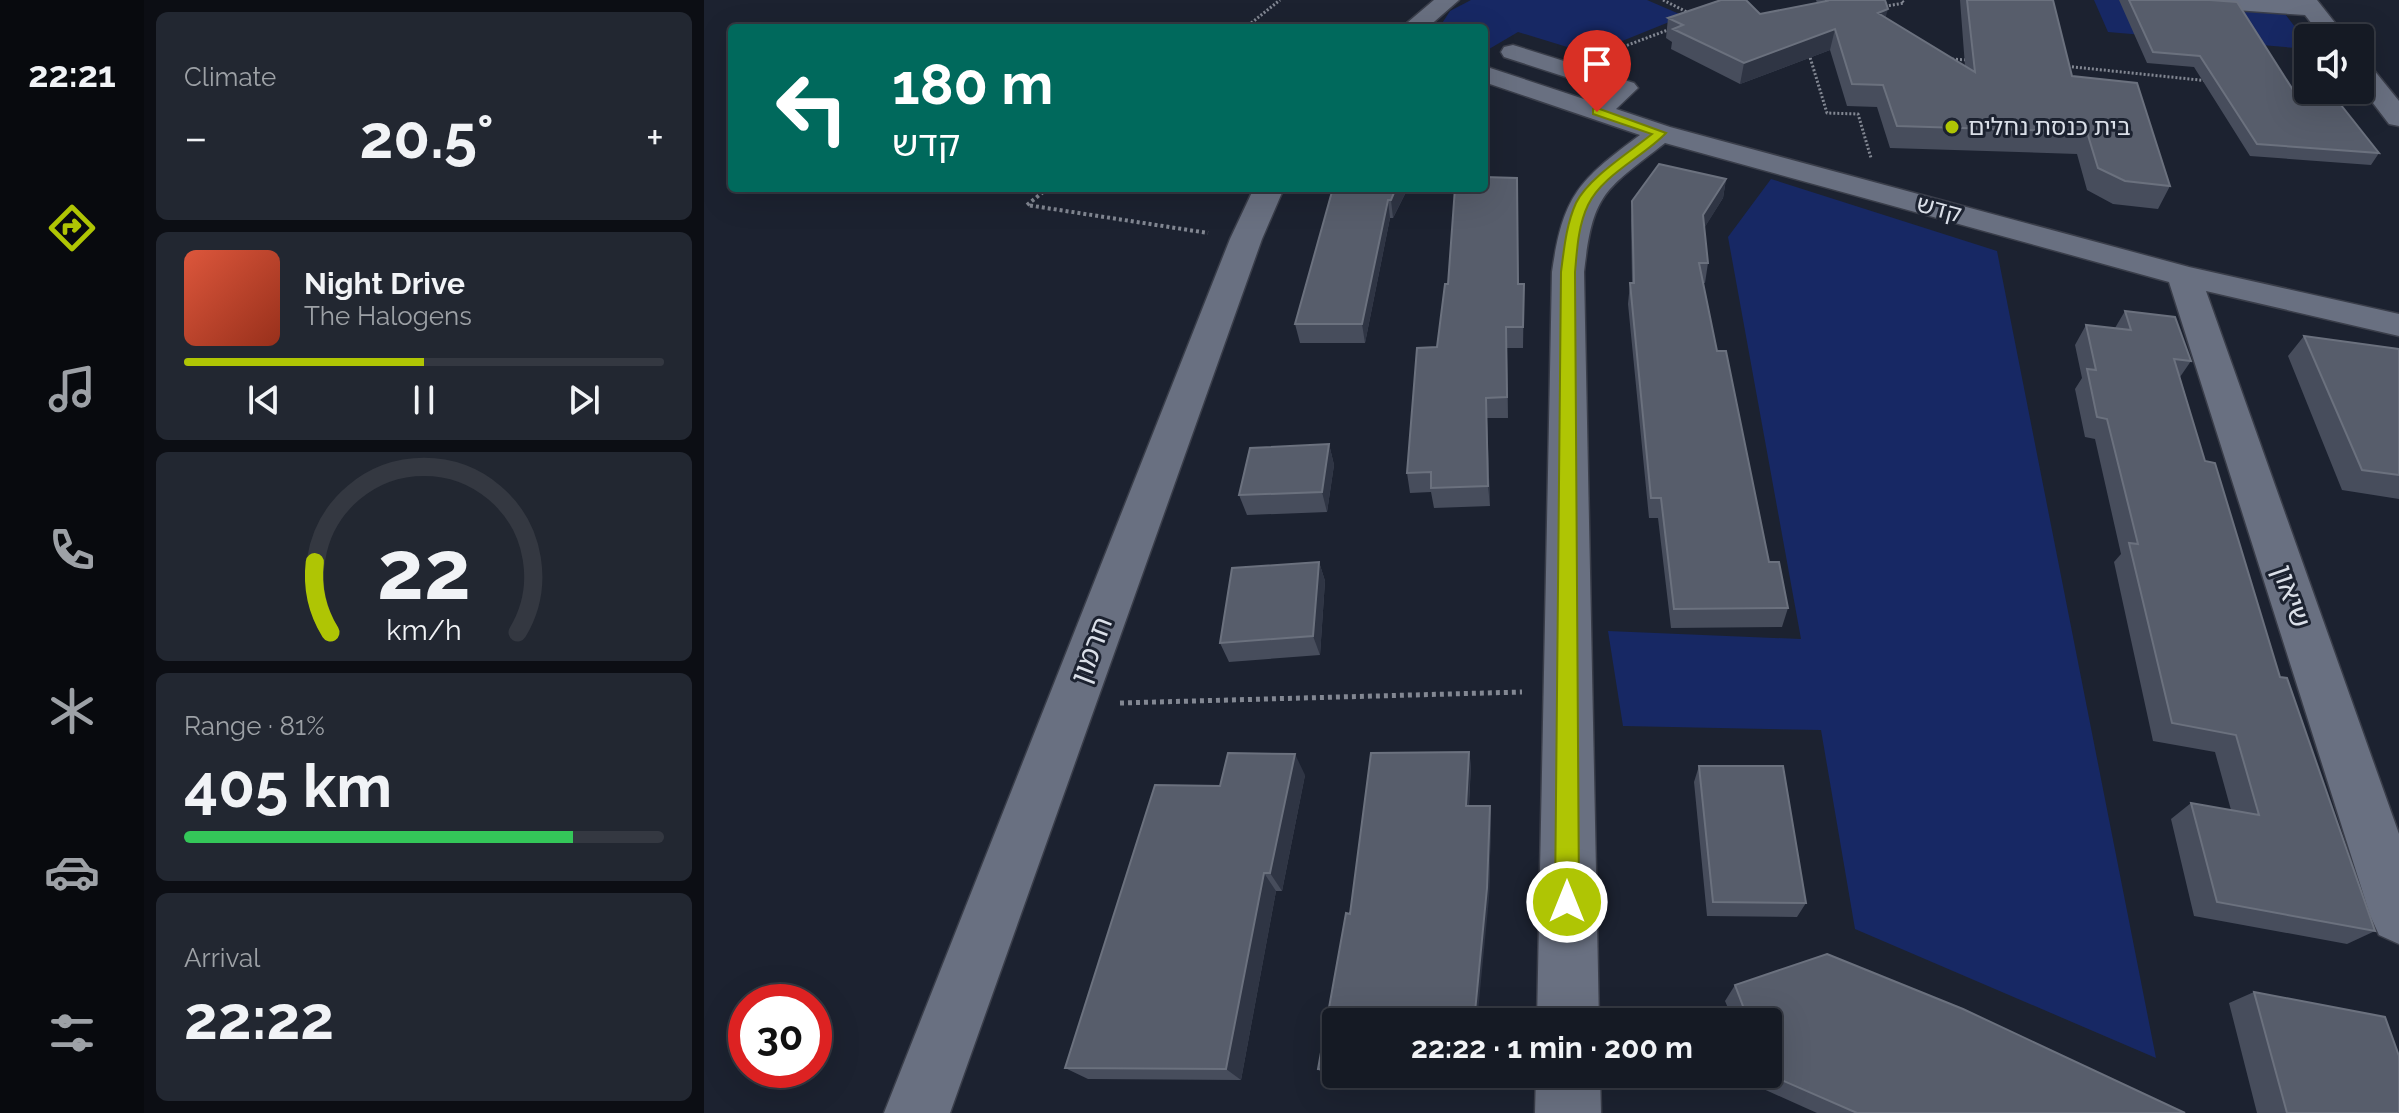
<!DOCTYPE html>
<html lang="en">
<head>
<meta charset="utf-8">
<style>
  :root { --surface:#151a24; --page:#222731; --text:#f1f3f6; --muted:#9da1a6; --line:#343841; --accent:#afc504 }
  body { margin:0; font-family:Raleway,"Noto Sans Hebrew",sans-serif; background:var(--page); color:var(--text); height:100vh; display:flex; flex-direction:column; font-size:30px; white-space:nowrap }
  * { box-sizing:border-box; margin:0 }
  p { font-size:26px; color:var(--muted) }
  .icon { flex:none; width:44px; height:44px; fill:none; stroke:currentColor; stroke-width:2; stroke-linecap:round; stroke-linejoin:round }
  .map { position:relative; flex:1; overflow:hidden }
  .panel { display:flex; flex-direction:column; gap:12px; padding:12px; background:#0c0e14; width:560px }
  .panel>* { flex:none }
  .top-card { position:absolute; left:24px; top:24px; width:760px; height:168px; border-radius:8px; box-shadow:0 8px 32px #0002,0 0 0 2px var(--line); background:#00695c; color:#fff; overflow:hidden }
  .fabs { position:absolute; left:1590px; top:24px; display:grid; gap:16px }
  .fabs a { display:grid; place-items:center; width:80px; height:80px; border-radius:8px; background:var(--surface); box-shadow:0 8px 32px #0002,0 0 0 2px var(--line); font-size:40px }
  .speed { position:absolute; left:24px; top:984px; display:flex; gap:16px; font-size:40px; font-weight:700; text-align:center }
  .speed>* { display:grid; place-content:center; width:104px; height:104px; border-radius:50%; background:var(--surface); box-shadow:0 8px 32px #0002,0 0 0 2px var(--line); line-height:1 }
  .speed .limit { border:12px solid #d22; background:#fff; color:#111 }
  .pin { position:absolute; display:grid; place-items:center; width:68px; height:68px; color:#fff; margin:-82px -34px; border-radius:50% 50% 50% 0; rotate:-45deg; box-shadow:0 0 8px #0007 }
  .pin .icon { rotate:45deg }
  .me { position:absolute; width:88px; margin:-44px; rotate:0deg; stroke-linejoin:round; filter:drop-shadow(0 0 6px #0008) }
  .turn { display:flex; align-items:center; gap:28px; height:168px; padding:0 32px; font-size:36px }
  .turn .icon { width:104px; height:104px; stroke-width:2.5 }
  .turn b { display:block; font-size:56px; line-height:68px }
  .big { font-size:60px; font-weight:700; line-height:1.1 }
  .panel .tile { flex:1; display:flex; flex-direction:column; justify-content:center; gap:12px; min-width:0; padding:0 28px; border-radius:12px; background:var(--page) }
  .panel .dial { align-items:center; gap:0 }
  .dial svg { height:208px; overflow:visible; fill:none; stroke:var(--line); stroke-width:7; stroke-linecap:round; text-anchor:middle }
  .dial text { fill:var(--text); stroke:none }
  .song { display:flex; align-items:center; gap:24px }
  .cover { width:96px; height:96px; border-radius:12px; background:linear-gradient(135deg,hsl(10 70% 55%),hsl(10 70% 35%)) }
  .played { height:8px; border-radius:4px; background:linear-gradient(90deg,var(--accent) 50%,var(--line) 50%) }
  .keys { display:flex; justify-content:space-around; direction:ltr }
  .heat { display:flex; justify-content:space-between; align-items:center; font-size:44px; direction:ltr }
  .charge { height:12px; border-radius:6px; background:linear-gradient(90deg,#34c759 81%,var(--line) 0) }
  .trip { position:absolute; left:618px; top:1008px; width:460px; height:80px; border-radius:8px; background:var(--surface); box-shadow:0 8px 32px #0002,0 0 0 2px var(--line); font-weight:700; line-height:80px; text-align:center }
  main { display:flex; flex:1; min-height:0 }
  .dock { display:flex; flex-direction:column; width:144px; justify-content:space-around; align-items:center; background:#080a0e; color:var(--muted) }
  .dock .icon { width:56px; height:56px }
  .dock .on { color:var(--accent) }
  .dock b { font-size:36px; color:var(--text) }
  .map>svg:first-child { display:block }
  .green { fill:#172864 }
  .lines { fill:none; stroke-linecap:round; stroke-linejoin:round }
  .minor-casing { stroke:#3a3e4a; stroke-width:3 }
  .path-far2 { stroke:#828792; stroke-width:3; stroke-dasharray:2 2; stroke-linecap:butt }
  .path-far1 { stroke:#828792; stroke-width:4; stroke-dasharray:3 3; stroke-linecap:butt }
  .path { stroke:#828792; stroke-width:5; stroke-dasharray:4 4; stroke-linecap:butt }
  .minor { fill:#697081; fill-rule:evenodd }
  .wall { fill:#474d5c }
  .shaded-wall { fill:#2f3544 }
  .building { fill:#575d6b; stroke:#6b717e; stroke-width:2 }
  .route { fill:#afc504; stroke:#728003; stroke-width:2 }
  .poi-dot { fill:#afc504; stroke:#1c2230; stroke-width:3 }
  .labels { text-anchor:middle; stroke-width:6; stroke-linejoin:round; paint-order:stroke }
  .far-poi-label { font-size:24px; fill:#dadfe8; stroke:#1c2230; text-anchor:start }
  .far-street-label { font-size:24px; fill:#dadfe8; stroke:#1c2230 }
  .street-label { font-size:28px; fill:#dadfe8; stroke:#1c2230 }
</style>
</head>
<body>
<main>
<nav class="dock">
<b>22:21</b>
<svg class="icon on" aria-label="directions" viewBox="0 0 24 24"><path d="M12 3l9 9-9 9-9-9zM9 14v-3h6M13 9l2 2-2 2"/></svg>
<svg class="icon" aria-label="music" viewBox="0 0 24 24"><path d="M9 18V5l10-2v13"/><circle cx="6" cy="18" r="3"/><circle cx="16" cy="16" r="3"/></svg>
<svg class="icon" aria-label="phone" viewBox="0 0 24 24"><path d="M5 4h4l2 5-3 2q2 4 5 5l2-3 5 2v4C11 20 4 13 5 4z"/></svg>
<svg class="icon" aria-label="climate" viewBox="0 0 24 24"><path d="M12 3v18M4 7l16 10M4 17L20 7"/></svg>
<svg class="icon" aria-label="car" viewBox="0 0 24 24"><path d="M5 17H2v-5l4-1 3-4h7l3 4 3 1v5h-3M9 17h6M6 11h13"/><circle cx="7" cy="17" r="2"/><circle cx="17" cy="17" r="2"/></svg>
<svg class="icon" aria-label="filters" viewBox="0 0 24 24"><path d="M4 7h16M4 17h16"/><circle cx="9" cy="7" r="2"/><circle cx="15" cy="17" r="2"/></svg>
</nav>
<section class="panel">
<div class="tile"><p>Climate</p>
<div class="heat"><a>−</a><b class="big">20.5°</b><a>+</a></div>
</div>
<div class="tile">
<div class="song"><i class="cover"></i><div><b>Night Drive</b><p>The Halogens</p></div></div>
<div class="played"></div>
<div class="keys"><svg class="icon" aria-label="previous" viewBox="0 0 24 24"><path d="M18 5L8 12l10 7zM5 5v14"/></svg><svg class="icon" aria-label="pause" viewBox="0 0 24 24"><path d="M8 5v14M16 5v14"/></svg><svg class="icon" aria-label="next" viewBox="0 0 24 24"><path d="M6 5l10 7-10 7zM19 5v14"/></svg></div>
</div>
<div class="tile dial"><svg viewBox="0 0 100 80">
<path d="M14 69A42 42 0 1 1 86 69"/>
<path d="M14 69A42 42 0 0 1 8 42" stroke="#afc504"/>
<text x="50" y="56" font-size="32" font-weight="700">22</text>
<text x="50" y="72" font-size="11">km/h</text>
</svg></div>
<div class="tile"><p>Range · 81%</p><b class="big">405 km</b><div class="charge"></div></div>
<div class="tile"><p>Arrival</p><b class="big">22:22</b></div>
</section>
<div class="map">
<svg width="1695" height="1113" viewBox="0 0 1695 1113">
  <rect width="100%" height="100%" fill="#1c2230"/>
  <path class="green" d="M 767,0 L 943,0 L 980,16 L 886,54 L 814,32 L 780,52 L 780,28 L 735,28 L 746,11 Z
    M 1390,0 L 1458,0 L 1578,10 L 1604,44 L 1604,49 L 1404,32 Z
    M 1067,179 L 1293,251 L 1452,1058 L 1151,929 L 1117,730 L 919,726 L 904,631 L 1097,639 L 1024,237 Z"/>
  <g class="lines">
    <g class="minor-casing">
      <path id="minor" d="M 730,0 L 755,0 L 723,28 L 697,28 Z
        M 1478,0 L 1613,0 L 1643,38 L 1619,38 L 1601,15 L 1489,7 Z
        M 809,45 L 930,83 L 934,88 L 912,109 L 966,127 L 1485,267 L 1695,314 L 1695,336 L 1502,291 L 1695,834 L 1695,944 L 1675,935 L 1666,915 L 1465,282 L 961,143 C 900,191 889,192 880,272 L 895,1022 L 833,1022 L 848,272 C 859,195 875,180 936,135 L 780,82 L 780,66 L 889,102 L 902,90 L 800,57 L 797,52 L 800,47 Z
        M 1656,61 L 1665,64 L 1695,101 L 1695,126 L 1685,124 L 1656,86 Z
        M 550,188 L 580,188 L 558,239 L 246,1113 L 180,1113 L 526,239 Z
        M 832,1074 L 896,1074 L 897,1113 L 831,1113 Z"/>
    </g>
    <path class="path-far2" d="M 959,0 L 985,13
      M 1177,7 L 1200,3 L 1197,0
      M 541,28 L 576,0
      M 908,51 L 969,28
      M 1105,54 L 1123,113 L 1154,114 L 1167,158
      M 1244,59 L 1266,60
      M 1360,66 L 1505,81
      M 1583,90 L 1637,95"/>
    <path class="path-far1" d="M 344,188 L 323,205 L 504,233"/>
    <path class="path" d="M 416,703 L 818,692"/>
    <use href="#minor" class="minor"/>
  </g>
  <path class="wall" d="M 1112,0 L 1181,0 L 1182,18 L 1261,66 L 1256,0 L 1349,0 L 1368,76 L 1466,186 L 1454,209 L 1409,204 L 1383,190 L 1373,154 L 1186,148 L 1173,107 L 1143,106 L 1126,50 L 1036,84 L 967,49 L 968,42 L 962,38 L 964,18 L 1056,14 L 1113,3 Z
    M 1415,0 L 1506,0 L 1591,93 L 1675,153 L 1667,165 L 1546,156 L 1490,67 L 1443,63 Z
    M 1022,179 L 1019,198 L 1000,228 L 1004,263 L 1001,283 L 999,283 L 1013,351 L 1065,562 L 1084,608 L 1078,627 L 967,628 L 954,518 L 945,518 L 924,304 L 926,283 L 928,283 L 927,221 L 928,201 Z
    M 629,188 L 704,188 L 689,218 L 686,218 L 661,343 L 596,343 L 591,324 Z
    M 814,284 L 820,284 L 819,348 L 803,348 L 804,418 L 783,418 L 786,506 L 730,508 L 727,492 L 706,493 L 703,473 L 733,347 Z
    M 1421,311 L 1487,361 L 1476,377 L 1501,461 L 1576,677 L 1671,931 L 1643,944 L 1490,916 L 1467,819 L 1487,803 L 1527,810 L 1511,752 L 1449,741 L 1410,562 L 1417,554 L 1391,439 L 1381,437 L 1371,389 L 1378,378 L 1371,345 L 1382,325 L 1411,328 Z
    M 1600,336 L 1695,349 L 1695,499 L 1638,490 L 1584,356 Z
    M 625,444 L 630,465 L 623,512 L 543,515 L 535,495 Z
    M 615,562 L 621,581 L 616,655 L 525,662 L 516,643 Z
    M 767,764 L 765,806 L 786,806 L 787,817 L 785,898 L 632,1022 L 632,1074 L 768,1074 L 768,1083 L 620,1075 L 614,1069 L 646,914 Z
    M 995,766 L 1102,903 L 1093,917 L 1003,916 L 990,782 Z
    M 601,775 L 578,891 L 572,891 L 537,1080 L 384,1079 L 361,1068 Z
    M 1031,985 L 1481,1113 L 1113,1113 L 1055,1087 L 1050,1074 L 1064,1074 L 1064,1022 L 1030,1022 L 1021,1001 Z
    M 1550,992 L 1695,1113 L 1553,1113 L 1525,1003 Z"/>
  <path class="shaded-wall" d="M 1184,9 L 1178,30 L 1174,13 Z
    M 1131,29 L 1126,50 L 1036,84 L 1040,63 Z
    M 1022,179 L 1019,198 L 996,235 L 999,215 Z
    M 692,188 L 704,188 L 689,218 L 687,200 Z
    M 684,200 L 686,218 L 661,343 L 658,324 Z
    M 782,398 L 783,418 L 786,506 L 784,486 Z
    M 625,444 L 630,465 L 623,512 L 618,492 Z
    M 615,562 L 621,581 L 616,655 L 609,636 Z
    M 765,752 L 767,764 L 764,817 L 762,806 Z
    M 591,754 L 601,775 L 578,891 L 566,873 Z
    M 786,806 L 787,817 L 785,898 L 773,1022 L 770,1022 Z
    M 560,873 L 572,891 L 537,1080 L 522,1069 Z"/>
  <path class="building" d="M 1017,0 L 1042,0 L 1056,14 L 1123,1 L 1122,0 L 1181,0 L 1184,9 L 1174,13 L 1271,72 L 1263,0 L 1349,0 L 1368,76 L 1433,83 L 1466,186 L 1421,181 L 1394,168 L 1383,132 L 1193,126 L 1179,85 L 1148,84 L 1131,29 L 1040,63 L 969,29 L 979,25 L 964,18 Z
    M 1425,0 L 1506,0 L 1533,2 L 1591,93 L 1629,95 L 1675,153 L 1553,144 L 1496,56 L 1449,52 Z
    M 955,164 L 1022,179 L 999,215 L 1004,263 L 995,263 L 1013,351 L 1022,351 L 1065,562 L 1075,562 L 1084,608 L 970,609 L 957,498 L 947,498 L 926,283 L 930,283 L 928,201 Z
    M 780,177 L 813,178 L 814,284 L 820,284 L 819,327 L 802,327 L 803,397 L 782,398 L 784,486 L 727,488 L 727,472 L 703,473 L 713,348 L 733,347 L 741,284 L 744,284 L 751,188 L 780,188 Z
    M 629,188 L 692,188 L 687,200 L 684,200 L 658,324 L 591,324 Z
    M 1421,311 L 1471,317 L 1487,361 L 1470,359 L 1501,461 L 1511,463 L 1576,677 L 1583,678 L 1671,931 L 1513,902 L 1487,803 L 1555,815 L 1532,735 L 1468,723 L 1425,543 L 1434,544 L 1403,419 L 1393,417 L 1383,369 L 1392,370 L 1382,325 L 1427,330 Z
    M 1600,336 L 1695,349 L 1695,475 L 1658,470 Z
    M 625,444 L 618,492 L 535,495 L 546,448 Z
    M 615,562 L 609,636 L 516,643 L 528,568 Z
    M 765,752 L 762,806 L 786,806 L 783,888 L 770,1022 L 632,1022 L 632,1070 L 614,1069 L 642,913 L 646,914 L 667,753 Z
    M 524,753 L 591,754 L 566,873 L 560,873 L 522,1069 L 361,1068 L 451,785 L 516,786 Z
    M 995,766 L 1079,766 L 1102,903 L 1009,902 Z
    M 1123,954 L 1259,1009 L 1481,1113 L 1153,1113 L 1066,1075 L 1064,1069 L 1064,1022 L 1045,1022 L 1031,985 Z
    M 1550,992 L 1681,1017 L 1695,1056 L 1695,1113 L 1583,1113 Z
    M 714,1074 L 766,1074 L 765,1077 Z"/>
  <path class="route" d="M 893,108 L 962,133 C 939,157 898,175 884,205 C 874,226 873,250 871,272 L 875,902 L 872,911 L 863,914 L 855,911 L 851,902 L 857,272 C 860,250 862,225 872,203 C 884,178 926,152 948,134 L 889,114 L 889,109 Z"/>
  <circle class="poi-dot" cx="1248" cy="127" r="8"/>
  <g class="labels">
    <g class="far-poi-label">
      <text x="1264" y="135">בית כנסת נחלים</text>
    </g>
    <g class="far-street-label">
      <text transform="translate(1235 209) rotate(15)" y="8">קדש</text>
    </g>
    <g class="street-label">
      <text transform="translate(1588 596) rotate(71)" y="10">שיאון</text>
      <text transform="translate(387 650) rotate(-69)" y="10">חרמון</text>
    </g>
  </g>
</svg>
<div class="fabs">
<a><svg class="icon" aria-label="sound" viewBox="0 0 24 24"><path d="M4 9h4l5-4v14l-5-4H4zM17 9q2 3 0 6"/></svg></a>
</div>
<div class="speed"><div class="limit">30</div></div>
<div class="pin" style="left:893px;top:112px;background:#d93025"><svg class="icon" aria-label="arrive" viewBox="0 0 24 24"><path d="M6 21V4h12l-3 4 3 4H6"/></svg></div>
<svg class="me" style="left:863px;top:902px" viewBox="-20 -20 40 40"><circle r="17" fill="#afc504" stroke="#fff" stroke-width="3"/><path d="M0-11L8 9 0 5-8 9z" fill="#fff"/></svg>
<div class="trip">22:22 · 1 min · 200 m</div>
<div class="top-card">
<div class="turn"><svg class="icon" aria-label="left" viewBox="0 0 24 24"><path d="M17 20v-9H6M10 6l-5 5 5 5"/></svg><div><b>180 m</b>קדש</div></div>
</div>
</div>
</main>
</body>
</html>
